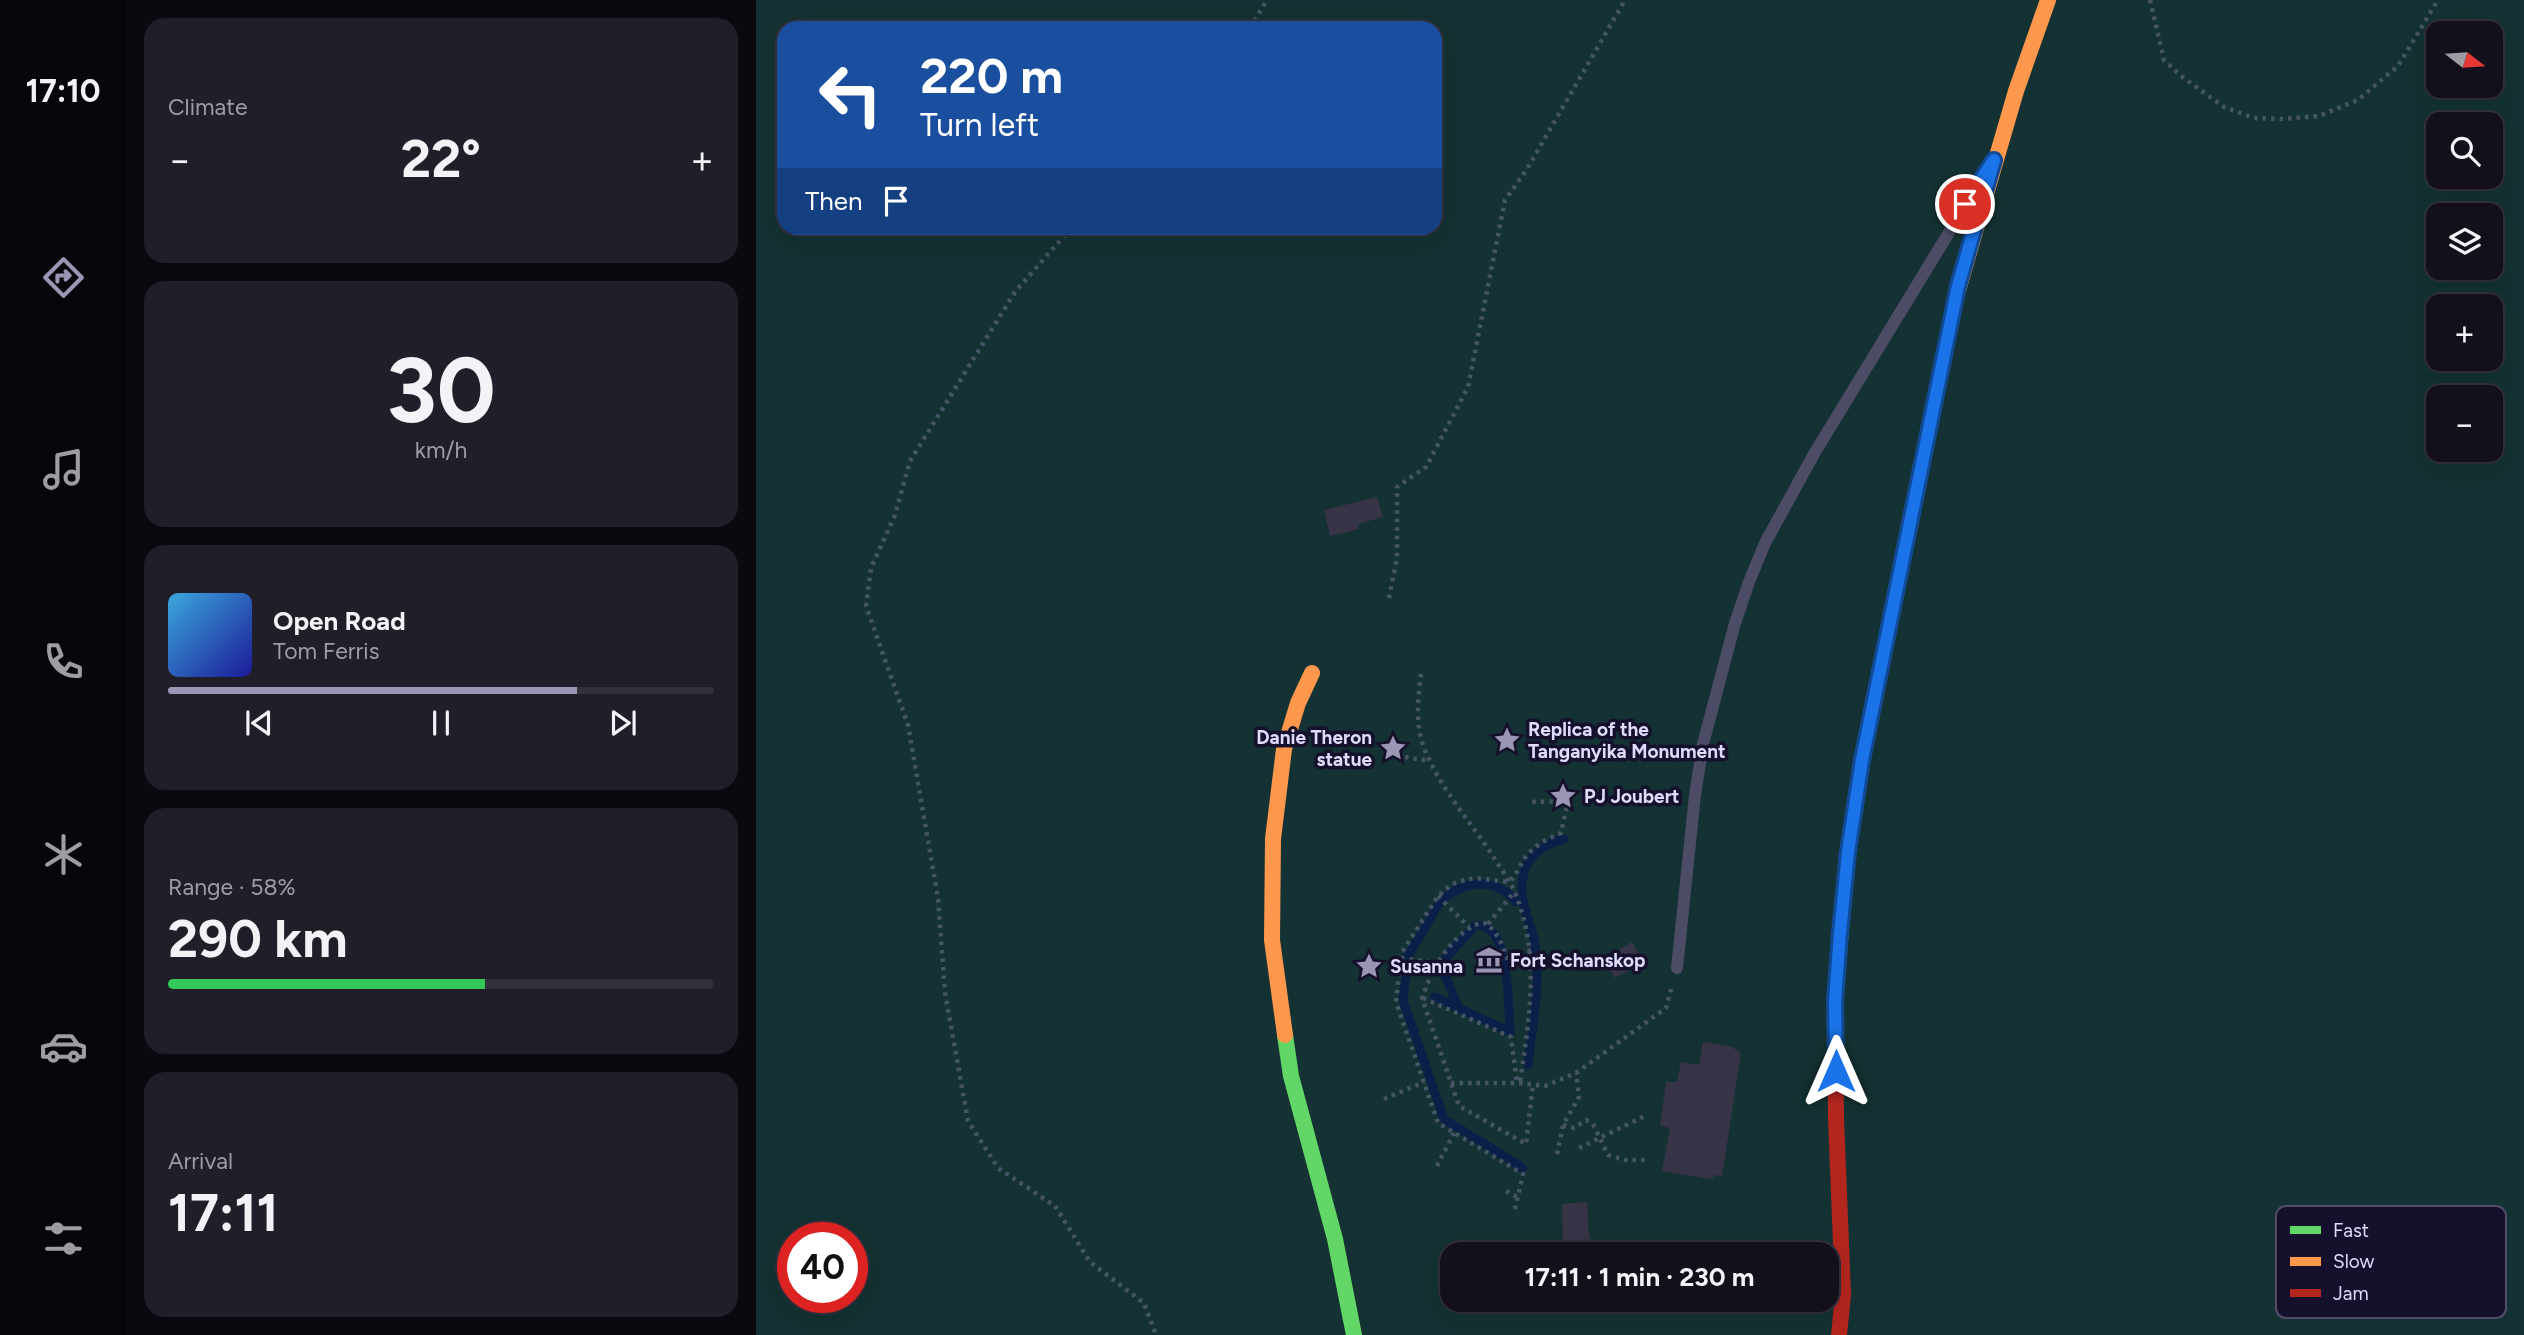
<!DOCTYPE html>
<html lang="en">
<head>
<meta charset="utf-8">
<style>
  :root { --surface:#13101c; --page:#201e29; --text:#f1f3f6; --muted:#9d9da3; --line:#32303b; --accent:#9a96b3 }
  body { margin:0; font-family:Figtree,sans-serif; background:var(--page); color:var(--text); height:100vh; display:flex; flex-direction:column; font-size:26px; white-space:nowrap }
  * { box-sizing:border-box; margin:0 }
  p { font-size:23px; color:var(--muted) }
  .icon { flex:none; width:38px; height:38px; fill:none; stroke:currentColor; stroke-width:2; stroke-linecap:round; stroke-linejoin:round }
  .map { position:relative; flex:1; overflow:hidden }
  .panel { display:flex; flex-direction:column; gap:18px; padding:18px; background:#0a090f; width:630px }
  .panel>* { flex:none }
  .banner { position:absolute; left:21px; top:21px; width:665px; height:214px; border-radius:21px; box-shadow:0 7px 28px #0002,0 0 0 2px var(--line); background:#1a4fa0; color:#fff; overflow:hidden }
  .needle { width:46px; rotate:107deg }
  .tools { position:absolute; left:1670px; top:21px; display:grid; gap:14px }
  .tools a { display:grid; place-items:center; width:77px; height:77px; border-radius:14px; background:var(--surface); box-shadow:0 7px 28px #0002,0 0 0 2px var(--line); font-size:35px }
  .speed { position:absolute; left:21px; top:1222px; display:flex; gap:14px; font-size:35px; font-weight:700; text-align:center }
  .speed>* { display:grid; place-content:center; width:91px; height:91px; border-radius:50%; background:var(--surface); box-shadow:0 7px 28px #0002,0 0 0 2px var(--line); line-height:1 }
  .speed .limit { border:10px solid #d22; background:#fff; color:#111 }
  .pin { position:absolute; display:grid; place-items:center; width:60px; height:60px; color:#fff; margin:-30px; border:4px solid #fff; border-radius:50%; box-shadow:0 2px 7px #0007 }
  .me { position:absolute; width:77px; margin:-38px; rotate:0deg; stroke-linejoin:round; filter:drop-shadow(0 0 5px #0008) }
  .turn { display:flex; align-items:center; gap:24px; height:147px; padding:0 28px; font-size:32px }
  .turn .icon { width:91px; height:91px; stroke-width:2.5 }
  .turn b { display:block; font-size:49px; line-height:60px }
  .then { display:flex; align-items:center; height:66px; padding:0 28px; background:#0003; gap:14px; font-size:26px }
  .big { font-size:52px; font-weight:700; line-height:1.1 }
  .panel .widget { flex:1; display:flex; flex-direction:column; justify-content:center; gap:10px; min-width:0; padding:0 24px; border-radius:21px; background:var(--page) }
  .panel .dial { align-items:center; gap:0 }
  .dial b { font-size:91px; line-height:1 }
  .song { display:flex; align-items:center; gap:21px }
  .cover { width:84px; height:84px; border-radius:10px; background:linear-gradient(135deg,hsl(200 70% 55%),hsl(240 70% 35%)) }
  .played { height:7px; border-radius:4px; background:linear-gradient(90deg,var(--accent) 75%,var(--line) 75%) }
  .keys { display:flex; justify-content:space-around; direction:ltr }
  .heat { display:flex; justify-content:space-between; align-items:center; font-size:38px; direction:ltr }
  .charge { height:10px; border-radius:5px; background:linear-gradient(90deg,#34c759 58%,var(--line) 0) }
  .trip { position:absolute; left:684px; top:1242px; width:399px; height:70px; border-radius:21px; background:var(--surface); box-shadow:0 7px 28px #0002,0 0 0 2px var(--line); font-weight:700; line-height:70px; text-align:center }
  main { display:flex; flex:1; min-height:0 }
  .dock { display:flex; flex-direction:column; width:126px; justify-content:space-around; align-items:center; background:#08060b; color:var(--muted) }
  .dock .icon { width:49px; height:49px }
  .dock .on { color:var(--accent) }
  .dock b { font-size:32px; color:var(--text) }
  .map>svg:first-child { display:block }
  .green { fill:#143233; fill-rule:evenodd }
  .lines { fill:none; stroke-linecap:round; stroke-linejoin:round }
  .stream { stroke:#0a2048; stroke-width:9 }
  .building { fill:#383447 }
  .path { stroke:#475465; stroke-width:4.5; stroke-dasharray:3.5 5; stroke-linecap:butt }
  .lane { stroke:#4d4c66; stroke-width:12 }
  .fast { stroke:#63d668; stroke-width:16 }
  .slow { stroke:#ff974d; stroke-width:16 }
  .jam { stroke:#b3261e; stroke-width:16 }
  .route-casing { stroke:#114b97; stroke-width:18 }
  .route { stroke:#1a73e8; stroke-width:12 }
  .labels { text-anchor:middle; stroke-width:7; stroke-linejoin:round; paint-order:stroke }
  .poi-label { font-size:19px; font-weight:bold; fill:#dfdbff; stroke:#15102c; text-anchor:start }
  .key { fill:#15102c; stroke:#524d6b; stroke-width:2 }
  .key-label { font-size:19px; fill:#dfdbff }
</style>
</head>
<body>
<main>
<nav class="dock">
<b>17:10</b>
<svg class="icon on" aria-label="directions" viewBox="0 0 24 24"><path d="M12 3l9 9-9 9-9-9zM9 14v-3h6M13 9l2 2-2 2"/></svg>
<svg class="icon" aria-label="music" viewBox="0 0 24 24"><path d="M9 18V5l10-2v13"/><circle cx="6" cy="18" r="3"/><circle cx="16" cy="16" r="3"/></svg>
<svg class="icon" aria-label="phone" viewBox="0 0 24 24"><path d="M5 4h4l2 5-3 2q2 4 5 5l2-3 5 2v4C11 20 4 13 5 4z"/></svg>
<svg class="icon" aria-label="climate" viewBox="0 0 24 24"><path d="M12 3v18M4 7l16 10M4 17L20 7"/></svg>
<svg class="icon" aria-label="car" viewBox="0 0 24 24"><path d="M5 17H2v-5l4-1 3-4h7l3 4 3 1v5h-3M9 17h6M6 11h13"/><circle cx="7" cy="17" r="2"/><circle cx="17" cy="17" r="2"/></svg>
<svg class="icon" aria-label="filters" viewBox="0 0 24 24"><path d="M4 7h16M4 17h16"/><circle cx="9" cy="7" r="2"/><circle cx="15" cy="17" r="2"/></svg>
</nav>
<section class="panel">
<div class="widget"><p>Climate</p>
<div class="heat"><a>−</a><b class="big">22°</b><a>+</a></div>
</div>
<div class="widget dial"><b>30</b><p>km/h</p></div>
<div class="widget">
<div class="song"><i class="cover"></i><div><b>Open Road</b><p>Tom Ferris</p></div></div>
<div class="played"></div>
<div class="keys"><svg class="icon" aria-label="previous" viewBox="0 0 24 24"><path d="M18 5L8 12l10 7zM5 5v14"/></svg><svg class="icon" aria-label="pause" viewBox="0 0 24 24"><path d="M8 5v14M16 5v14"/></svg><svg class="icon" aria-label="next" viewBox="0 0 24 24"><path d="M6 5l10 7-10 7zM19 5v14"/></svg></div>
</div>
<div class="widget"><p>Range · 58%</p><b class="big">290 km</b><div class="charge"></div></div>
<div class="widget"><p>Arrival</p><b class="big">17:11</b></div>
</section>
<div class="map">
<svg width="1768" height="1335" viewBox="0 0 1768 1335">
  <rect width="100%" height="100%" fill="#191626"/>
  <path class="green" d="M 0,0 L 1768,0 L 1768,1335 L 0,1335 ZM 28,28 L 679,28 L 679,228 L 28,228 ZM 1682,33 L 1734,33 L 1734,86 L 1682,86 ZM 1682,124 L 1734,124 L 1734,177 L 1682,177 ZM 1682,215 L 1734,215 L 1734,268 L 1682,268 ZM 1682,306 L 1734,306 L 1734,359 L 1682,359 ZM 1682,397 L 1734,397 L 1734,450 L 1682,450 ZM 37,1237 L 96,1237 L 96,1297 L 37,1297 ZM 696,1255 L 1071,1255 L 1071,1300 L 696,1300 Z"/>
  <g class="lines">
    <path class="stream" d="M 760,902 C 739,875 706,881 684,902 L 652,956 L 647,1000 L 688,1119 L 767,1168
      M 679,997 L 754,1032 C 752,1009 755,919 719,926 L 687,961 L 687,970 L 702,1007
      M 772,1065 C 776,1030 786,975 778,940 C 773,918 761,895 768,872 C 773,855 791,843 808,839"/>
  </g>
  <path class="building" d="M 621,497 L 627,517 L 602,524 L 603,529 L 574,536 L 568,510 Z
    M 876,942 L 888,963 L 859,978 L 848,958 Z
    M 947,1042 L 976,1047 L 985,1053 L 966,1176 L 959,1175 L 956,1179 L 906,1171 L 914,1128 L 904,1126 L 910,1082 L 921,1082 L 925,1062 L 943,1065 Z
    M 831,1202 L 833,1237 L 836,1241 L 834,1255 L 801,1255 L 807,1236 L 806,1204 Z"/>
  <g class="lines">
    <path class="path" d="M 1394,0 L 1408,60 L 1425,76 L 1468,107 L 1498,118 L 1526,119 L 1563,116 L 1602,100 L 1642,66 L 1682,0
      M 494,28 L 511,0
      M 315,228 L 259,292 L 154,461 L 139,515 L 115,568 L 110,606 L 152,725 L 182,898 L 189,993 L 212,1121 L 242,1168 L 299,1206 L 334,1262 L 388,1303 L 400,1335
      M 633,598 L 641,558 L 641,487 L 670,467 L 712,387 L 749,200 L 771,169 L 869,0
      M 665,674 C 662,697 659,725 668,748 C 684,788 713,820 737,856 C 744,868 754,880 759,893 C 785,956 773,1018 764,1083
      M 649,757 L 667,760 L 674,757
      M 682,896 L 713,927
      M 732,924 L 759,891
      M 775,950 L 752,960 L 743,938 L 732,924 C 715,918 691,948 682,962 C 675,972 671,986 666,998 L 703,1106 L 770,1144 L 777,1085
      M 645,958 L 681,963
      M 667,998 L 755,1037 L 761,1083
      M 695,1083 L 764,1083 L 789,1086 L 820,1073 L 910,1008 L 916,986
      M 628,1099 L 668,1082
      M 807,1125 L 818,1128 L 830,1120 L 837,1124 L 852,1155 L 869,1160 L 892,1160
      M 823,1148 L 889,1116
      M 801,1154 L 807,1125 L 823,1097 L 820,1073
      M 681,1166 L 698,1133
      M 750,1191 L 763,1198
      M 759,1209 L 767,1174 L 682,1123 L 640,1002 L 645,954 L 682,896 L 696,884 L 709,880 L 719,878 L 753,882 C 762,874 764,863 772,854 C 781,844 793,838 805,833 L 812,801 L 775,802"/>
    <path class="lane" d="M 921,968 L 939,795 L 947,744 L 979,623 L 993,582 L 1009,543 L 1058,454 L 1217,193"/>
    <path class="fast" d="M 1079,996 L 1092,852 L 1106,760 L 1166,466
      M 529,1035 L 535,1076 L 579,1239 L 598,1335"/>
    <path class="slow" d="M 1198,304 L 1260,91 L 1292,0
      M 529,1035 L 516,940 L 517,839 L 528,749 L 542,703 L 556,673"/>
    <path class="jam" d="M 1166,466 L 1198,304
      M 1079,996 L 1080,1118 L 1087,1294 L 1083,1335"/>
  </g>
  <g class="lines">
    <g class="route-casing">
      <path id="route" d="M 1080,1071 L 1079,1001 L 1084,933 L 1092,852 L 1106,760 L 1202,286 L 1238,160 L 1209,204"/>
    </g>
    <use href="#route" class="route"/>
  </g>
  <defs>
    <g id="sight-bare" transform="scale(2.1)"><path d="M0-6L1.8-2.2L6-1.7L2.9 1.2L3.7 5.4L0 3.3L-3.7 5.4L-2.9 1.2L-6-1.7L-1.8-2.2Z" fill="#9a96b3" stroke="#15102c" stroke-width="2.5" paint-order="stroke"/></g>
    <g id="museum-bare" transform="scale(2.1)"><path d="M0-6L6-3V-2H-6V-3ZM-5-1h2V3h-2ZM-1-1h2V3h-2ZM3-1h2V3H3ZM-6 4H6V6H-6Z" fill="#9a96b3" stroke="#15102c" stroke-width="2.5" paint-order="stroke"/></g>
  </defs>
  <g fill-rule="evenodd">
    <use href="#sight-bare" x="751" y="740"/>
    <use href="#sight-bare" x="637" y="748"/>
    <use href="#sight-bare" x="807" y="796"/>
    <use href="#museum-bare" x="733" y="960"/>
    <use href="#sight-bare" x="613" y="966"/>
  </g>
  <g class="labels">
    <g class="poi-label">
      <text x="772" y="736">Replica of the<tspan x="772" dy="22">Tanganyika Monument</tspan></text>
      <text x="616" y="744" text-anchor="end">Danie Theron<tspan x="616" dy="22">statue</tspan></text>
      <text x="828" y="803">PJ Joubert</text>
      <text x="754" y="967">Fort Schanskop</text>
      <text x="634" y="973">Susanna</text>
    </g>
  </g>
  <rect x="1520" y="1206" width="230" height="112" rx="10" class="key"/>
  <rect x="1534" y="1226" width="31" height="8" fill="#63d668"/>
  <rect x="1534" y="1257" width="31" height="9" fill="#ff974d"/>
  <rect x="1534" y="1289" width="31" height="8" fill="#b3261e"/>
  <g class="key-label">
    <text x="1577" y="1237">Fast</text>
    <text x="1577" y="1268">Slow</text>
    <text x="1577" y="1300">Jam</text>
  </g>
</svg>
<div class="tools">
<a><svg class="needle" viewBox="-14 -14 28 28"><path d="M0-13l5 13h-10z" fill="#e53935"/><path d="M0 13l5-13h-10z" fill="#9d9da3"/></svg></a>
<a><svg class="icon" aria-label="search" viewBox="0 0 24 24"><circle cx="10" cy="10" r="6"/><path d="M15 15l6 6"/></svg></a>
<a><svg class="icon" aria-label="layers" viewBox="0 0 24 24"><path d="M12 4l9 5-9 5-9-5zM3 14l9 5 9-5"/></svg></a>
<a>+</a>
<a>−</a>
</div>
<div class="speed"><div class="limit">40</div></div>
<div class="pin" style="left:1209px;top:204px;background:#d93025"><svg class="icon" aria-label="arrive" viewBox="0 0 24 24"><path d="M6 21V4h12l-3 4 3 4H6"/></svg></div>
<svg class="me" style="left:1080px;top:1071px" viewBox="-20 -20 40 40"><path d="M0-17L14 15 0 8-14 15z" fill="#1a73e8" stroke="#fff" stroke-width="4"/></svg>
<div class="trip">17:11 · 1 min · 230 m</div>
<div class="banner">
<div class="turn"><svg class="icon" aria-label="left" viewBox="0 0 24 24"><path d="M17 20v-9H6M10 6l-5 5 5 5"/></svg><div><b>220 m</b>Turn left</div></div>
<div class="then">Then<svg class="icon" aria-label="arrive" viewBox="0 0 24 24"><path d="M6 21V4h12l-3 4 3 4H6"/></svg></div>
</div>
</div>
</main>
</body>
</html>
